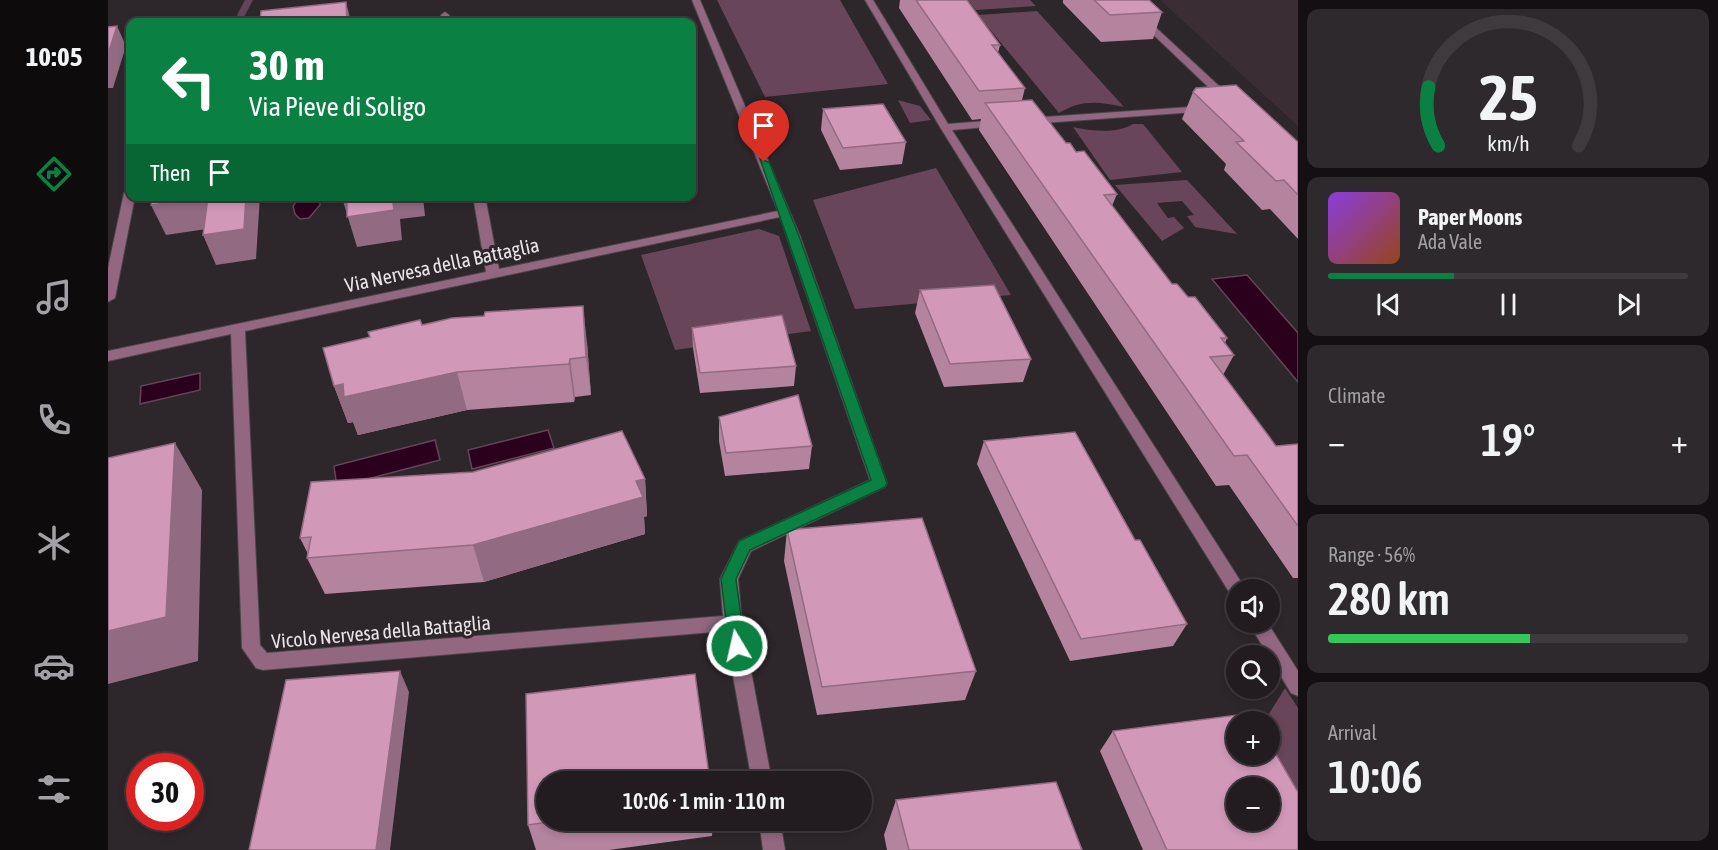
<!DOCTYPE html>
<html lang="en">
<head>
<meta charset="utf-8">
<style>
  :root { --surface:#221c20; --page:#2e292d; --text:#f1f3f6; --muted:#a2a1a5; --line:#3f3a3e; --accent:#0b8043 }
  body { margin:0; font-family:"Asap Condensed",sans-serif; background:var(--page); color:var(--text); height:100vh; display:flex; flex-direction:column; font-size:22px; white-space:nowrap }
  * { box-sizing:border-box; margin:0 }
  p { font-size:20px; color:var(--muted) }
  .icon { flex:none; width:33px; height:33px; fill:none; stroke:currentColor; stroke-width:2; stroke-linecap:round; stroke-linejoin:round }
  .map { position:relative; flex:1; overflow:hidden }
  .panel { display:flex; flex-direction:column; gap:9px; padding:9px; background:#130f12; width:420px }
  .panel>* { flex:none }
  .hud { position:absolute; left:18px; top:18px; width:570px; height:183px; border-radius:12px; box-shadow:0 3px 9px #0003,0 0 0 2px var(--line); background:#0b8043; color:#fff; overflow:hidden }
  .controls { position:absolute; left:1118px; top:579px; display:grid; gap:12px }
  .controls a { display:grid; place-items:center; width:54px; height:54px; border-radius:50%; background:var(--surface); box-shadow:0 3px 9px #0003,0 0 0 2px var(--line); font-size:30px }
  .speed { position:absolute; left:18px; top:753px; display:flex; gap:12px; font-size:30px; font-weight:700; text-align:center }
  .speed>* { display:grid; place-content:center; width:78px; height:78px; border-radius:50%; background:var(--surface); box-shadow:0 3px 9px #0003,0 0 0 2px var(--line); line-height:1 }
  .speed .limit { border:9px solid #d22; background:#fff; color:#111 }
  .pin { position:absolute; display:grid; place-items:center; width:51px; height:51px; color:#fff; margin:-62px -26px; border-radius:50% 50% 50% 0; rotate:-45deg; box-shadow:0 0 6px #0007 }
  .pin .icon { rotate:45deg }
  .me { position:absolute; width:66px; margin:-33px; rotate:351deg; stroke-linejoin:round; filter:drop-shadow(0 0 4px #0008) }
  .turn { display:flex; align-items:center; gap:21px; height:126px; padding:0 24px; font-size:27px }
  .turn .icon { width:78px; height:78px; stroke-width:2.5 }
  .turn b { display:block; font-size:42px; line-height:51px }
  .then { display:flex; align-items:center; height:57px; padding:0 24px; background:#0003; gap:12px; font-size:22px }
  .big { font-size:45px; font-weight:600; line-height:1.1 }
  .panel .card { flex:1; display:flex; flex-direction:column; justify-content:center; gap:9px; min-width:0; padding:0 21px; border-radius:12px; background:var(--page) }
  .panel .dial { align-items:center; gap:0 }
  .dial svg { height:156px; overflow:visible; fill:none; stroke:var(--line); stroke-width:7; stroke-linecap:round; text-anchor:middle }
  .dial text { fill:var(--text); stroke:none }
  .song { display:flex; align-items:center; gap:18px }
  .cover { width:72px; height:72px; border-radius:9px; background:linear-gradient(135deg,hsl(270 70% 55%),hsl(20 70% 35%)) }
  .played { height:6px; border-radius:3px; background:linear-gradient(90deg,var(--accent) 35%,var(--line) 35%) }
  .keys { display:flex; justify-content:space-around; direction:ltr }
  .heat { display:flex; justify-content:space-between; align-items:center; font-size:33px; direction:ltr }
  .charge { height:9px; border-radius:4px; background:linear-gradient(90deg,#34c759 56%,var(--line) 0) }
  .trip { position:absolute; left:428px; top:771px; width:336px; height:60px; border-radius:30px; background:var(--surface); box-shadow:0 3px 9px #0003,0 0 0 2px var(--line); font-weight:600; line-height:60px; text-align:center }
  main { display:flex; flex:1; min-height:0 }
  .tab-bar { display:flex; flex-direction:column; width:108px; justify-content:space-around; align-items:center; background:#0e0b0d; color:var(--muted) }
  .tab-bar .icon { width:42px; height:42px }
  .tab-bar .current { color:var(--accent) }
  .tab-bar b { font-size:27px; color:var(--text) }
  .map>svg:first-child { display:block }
  .built { fill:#3a2d34 }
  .green { fill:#694559 }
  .water { fill:#2a001c; stroke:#634459; stroke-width:1.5 }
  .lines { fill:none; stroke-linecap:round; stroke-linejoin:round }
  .stream { fill:#634459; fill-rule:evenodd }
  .minor-casing { stroke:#4b4448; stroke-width:2 }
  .minor { fill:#92677f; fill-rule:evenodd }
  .wall { fill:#b4839e }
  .shaded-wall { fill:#926a81 }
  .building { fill:#d198b8; stroke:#926a81; stroke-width:1.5; fill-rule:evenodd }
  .route { fill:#0b8043; stroke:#07532c; stroke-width:1.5 }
  .labels { text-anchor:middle; stroke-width:6; stroke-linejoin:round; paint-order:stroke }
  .street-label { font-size:20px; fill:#e8e3e6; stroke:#2d262a }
</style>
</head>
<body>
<main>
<nav class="tab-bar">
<b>10:05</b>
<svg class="icon current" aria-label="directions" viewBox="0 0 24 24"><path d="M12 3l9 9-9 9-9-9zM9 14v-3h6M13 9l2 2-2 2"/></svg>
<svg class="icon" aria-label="music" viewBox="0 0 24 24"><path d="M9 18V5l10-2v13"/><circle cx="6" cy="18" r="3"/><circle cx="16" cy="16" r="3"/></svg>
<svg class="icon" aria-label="phone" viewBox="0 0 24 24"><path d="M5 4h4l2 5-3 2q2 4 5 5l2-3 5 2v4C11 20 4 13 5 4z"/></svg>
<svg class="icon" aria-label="climate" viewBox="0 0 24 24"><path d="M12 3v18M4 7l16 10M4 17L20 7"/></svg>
<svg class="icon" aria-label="car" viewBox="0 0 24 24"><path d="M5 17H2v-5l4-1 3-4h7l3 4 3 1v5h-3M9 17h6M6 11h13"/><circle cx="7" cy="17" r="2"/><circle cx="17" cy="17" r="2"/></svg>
<svg class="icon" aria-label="filters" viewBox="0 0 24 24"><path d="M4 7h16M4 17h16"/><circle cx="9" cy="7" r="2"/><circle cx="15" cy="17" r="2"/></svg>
</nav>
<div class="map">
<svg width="1190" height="850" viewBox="0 0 1190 850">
  <rect width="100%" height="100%" fill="#2d262a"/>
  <path class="built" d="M 1052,0 L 1190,0 L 1190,126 L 1157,96 Z"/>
  <path class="green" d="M 609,0 L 732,0 L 780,84 L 657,97 Z
    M 860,0 L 922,0 L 928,6 L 868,10 Z
    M 929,11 L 1016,107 C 990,102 975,99 951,113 L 870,15 Z
    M 790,100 L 812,106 L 823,120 L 802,123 Z
    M 1025,124 L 1035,124 L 1074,172 L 1002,180 L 965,127 C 984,131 1008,134 1025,124 Z
    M 828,168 L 903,295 L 747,309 L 705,200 Z
    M 1079,180 L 1129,234 L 1087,227 L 1079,216 L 1086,215 L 1074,201 L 1049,203 L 1060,218 L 1066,217 L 1076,228 L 1054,241 L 1007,185 Z
    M 651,229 L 671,236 L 703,331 L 567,350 L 533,255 Z
    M 1177,688 L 1190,708 L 1190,801 L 1161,749 L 1161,722 L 1156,722 Z"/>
  <path class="water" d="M 192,197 L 212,198 L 212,205 L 201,218 L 192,219 L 187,214 L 185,206 Z
    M 1139,275 L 1190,333 L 1190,382 L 1104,279 Z
    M 92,373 L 92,390 L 32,404 L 33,386 Z
    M 440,430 L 446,448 L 364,469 L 360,450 Z
    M 327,440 L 332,460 L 229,487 L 226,466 Z"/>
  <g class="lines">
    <path class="stream" d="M 137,0 L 145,0 L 136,17 L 130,17 L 129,15 Z"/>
    <g class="minor-casing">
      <path id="minor" d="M 584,0 L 592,0 L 692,236 L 779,483 L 777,487 L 643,551 L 630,579 L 634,623 L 664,782 L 644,782 L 617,631 L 155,670 L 148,668 L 134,648 L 123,334 L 0,361 L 0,351 L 378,272 L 365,196 L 377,196 L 391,269 L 670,211 ZM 672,217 L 762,480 L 631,541 L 612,579 L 615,616 L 159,653 L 152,645 L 137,331 Z
        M 757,0 L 765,0 L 840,124 L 891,120 L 896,123 L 891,126 L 844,130 L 1135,585 L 1137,590 L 1128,590 L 1128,597 L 1123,595 L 832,127 Z
        M 1009,0 L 1018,0 L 1124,98 L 1124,102 L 1116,102 Z
        M 337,12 L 341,15 L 343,22 L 335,22 L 333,15 Z
        M 1097,106 L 1101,107 L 1101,111 L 921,124 L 916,121 L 921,118 Z
        M 22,190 L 22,196 L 27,196 L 7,298 L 0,302 L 0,268 L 16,193 Z
        M 1140,622 L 1159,622 L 1190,671 L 1190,696 L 1183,693 Z
        M 651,820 L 672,820 L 677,850 L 655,850 Z"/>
    </g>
    <use href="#minor" class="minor"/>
  </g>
  <path class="wall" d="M 792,0 L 859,0 L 892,45 L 890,53 L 917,88 L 914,100 L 958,143 L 968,152 L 1009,194 L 1004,206 L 1064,284 L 1080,297 L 1119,338 L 1117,343 L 1126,355 L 1115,375 L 1168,446 L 1190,444 L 1190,578 L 1185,578 L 1121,485 L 1108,486 L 871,130 L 873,119 L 864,120 L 791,8 Z
    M 955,0 L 1041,0 L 1054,12 L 1045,39 L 993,42 L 955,3 Z
    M 1085,92 L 1190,142 L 1190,239 L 1162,209 L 1154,210 L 1116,170 L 1118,164 L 1074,119 Z
    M 715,109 L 798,142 L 794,164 L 732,170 L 713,130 Z
    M 812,290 L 923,359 L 915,382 L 836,387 L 807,313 Z
    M 314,325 L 479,343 L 483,395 L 467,397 L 466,402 L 359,410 L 250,435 L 245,422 L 240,423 L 226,386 Z
    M 584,328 L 688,366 L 686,386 L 592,393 L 585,348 Z
    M 611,417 L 704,446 L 701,469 L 617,476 L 611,441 Z
    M 876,441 L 1027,540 L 1079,624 L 1065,646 L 962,661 L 869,464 Z
    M 537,479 L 539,516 L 536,517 L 537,534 L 376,582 L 217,594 L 199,558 L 200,554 L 192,538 Z
    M 679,530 L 868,671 L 857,700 L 709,715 L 676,561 Z
    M 1005,731 L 1190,850 L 1035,850 L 992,751 Z
    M 788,800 L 974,850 L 779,850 L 776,835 Z
    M 438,820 L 605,820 L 604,836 L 501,850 L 428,850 L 420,825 Z"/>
  <path class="shaded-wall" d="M 238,2 L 243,22 L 239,22 Z
    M 9,26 L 18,46 L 5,88 L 0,88 L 0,54 Z
    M 138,196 L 152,196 L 148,259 L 108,265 L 95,235 Z
    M 284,196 L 322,196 L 315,197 L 317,216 L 292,219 L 294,240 L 249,247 L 235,201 Z
    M 100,197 L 112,227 L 58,235 L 43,205 Z
    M 475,306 L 479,343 L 483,395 L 478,357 Z
    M 462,359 L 467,397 L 466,402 L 461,364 Z
    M 349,372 L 359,410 L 250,435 L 245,422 L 240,423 L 226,386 L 235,384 Z
    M 67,443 L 94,490 L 90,661 L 0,684 L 0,631 Z
    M 537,479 L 539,516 L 536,517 L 537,534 L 376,582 L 365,545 L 528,481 Z
    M 292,671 L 301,692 L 282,850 L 268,850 Z"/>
  <path class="building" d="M 808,0 L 859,0 L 892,45 L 884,45 L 917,88 L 871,91 Z
    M 986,0 L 1041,0 L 1054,12 L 1002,15 Z
    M 238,2 L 239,22 L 152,22 L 153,11 Z
    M 9,26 L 0,54 L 0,27 Z
    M 1128,85 L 1190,142 L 1190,195 L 1176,180 L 1168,181 L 1128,142 L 1136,141 L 1085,92 L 1088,88 Z
    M 924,100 L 958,143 L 962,143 L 968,152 L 976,151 L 1009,194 L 996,195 L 1064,284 L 1069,284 L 1080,297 L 1087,297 L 1119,338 L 1113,338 L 1126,355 L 1102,357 L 1168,446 L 1190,444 L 1190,526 L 1139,455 L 1126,456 L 877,103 Z
    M 775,104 L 798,142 L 735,148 L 715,109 Z
    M 45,196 L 138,196 L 136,229 L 95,235 L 100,197 L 43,205 Z
    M 235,196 L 284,196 L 286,210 L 239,217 L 239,200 L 235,201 Z
    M 886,285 L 923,359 L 842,364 L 812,290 Z
    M 475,306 L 478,357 L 462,359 L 461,364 L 349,372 L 236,397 L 235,384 L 226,386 L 215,348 L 262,337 L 260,332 L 312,320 L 314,325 L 344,318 L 376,316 L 377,312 Z
    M 674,315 L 688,366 L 592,373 L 584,328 Z
    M 690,395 L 704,446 L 618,453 L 611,417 Z
    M 514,431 L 537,479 L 528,481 L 535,497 L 365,545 L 199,558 L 203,537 L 192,538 L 203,482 L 365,472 Z
    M 967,432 L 1027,540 L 1032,540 L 1079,624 L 973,639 L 876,441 Z
    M 67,443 L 58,617 L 0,631 L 0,458 Z
    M 814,518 L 868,671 L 714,687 L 679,530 Z
    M 292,671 L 268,850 L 141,850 L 178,680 Z
    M 587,674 L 602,782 L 438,782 L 438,820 L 454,820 L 420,825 L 418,694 Z
    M 1145,713 L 1149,722 L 1128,722 L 1128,754 L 1161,754 L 1161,742 L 1190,792 L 1190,850 L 1059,850 L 1005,731 ZM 1128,788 L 1161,788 L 1161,820 L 1128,820 Z
    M 948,782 L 974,850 L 801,850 L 788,800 Z"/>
  <path class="route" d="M 652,159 L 661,162 L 691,236 L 779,483 L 777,487 L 642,550 L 628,579 L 637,646 L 635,651 L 629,653 L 623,651 L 621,646 L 613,579 L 631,541 L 763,480 Z"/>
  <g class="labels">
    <g class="street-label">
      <text transform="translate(334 265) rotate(-12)" y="7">Via Nervesa della Battaglia</text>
      <text transform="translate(273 632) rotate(-5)" y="7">Vicolo Nervesa della Battaglia</text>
    </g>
  </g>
</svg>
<div class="controls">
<a><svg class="icon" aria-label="sound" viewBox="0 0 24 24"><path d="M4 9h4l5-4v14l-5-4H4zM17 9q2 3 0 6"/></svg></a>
<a><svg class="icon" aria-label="search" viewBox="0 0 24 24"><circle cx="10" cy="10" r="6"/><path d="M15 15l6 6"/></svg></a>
<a>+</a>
<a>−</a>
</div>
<div class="speed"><div class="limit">30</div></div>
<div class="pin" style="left:656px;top:162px;background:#d93025"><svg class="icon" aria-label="arrive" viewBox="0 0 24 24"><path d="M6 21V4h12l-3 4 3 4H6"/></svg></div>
<svg class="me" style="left:629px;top:646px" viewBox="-20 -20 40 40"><circle r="17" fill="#0b8043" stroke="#fff" stroke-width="3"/><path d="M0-11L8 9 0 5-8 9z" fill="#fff"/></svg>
<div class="trip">10:06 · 1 min · 110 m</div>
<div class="hud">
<div class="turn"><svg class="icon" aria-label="left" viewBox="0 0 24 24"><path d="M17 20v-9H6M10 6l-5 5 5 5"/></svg><div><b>30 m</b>Via Pieve di Soligo</div></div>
<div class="then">Then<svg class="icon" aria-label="arrive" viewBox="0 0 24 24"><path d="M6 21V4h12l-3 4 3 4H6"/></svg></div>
</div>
</div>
<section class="panel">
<div class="card dial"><svg viewBox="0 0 100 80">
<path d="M14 69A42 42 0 1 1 86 69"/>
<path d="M14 69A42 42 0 0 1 9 39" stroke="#0b8043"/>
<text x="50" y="56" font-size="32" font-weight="700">25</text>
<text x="50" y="72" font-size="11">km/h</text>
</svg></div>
<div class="card">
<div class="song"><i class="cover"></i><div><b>Paper Moons</b><p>Ada Vale</p></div></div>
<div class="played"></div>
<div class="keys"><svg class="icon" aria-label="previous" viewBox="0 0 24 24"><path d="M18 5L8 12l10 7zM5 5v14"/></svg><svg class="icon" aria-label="pause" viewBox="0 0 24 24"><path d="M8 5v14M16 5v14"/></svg><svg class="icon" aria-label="next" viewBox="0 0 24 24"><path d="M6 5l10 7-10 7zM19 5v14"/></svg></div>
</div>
<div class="card"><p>Climate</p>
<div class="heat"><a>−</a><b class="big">19°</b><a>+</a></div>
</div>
<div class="card"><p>Range · 56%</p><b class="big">280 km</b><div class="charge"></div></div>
<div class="card"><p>Arrival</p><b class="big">10:06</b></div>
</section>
</main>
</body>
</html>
